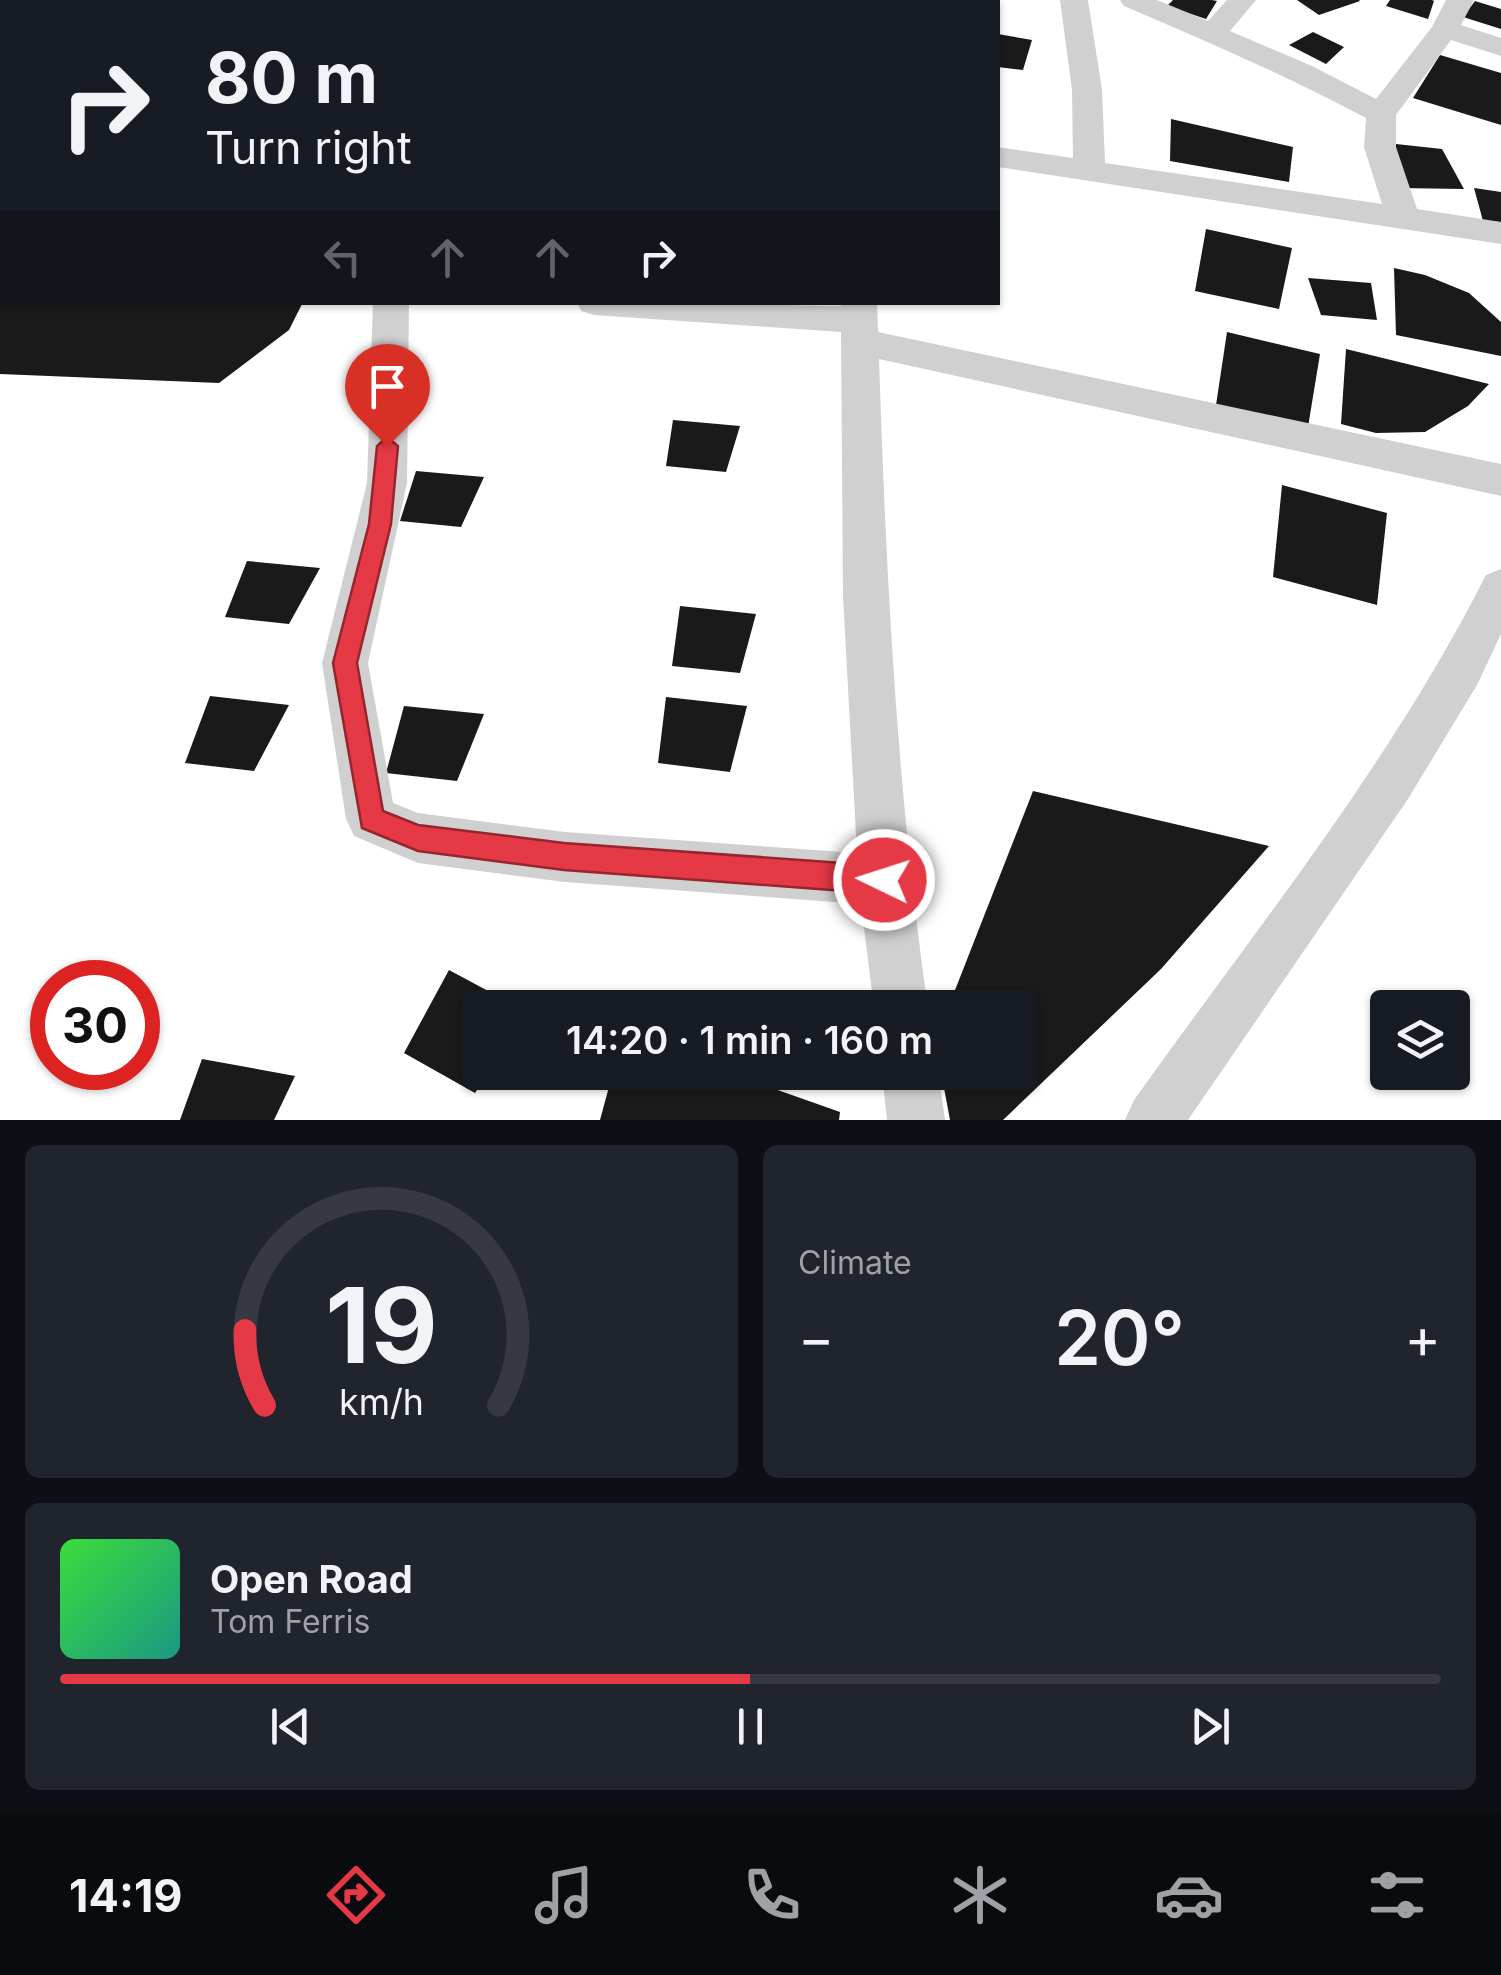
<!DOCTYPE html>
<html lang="en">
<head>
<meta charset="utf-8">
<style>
  :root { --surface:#171b24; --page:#20242c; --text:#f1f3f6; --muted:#9ea1a6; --line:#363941; --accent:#e63946 }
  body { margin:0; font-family:Inter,sans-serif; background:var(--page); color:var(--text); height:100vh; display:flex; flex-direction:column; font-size:38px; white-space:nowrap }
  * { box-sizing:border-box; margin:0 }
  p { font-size:32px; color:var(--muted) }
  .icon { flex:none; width:55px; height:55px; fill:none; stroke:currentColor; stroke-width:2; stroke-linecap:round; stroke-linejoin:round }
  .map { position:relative; height:1120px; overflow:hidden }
  .panel { display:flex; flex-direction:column; gap:25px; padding:25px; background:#0d0f14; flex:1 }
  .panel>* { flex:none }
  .top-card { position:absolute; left:0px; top:0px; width:1000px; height:305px; box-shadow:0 2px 8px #0004; background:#171b24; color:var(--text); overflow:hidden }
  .buttons { position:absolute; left:1370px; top:990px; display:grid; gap:20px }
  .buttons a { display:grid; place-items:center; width:100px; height:100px; border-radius:10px; background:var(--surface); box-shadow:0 2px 8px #0004; font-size:50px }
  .speed { position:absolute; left:30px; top:960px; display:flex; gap:20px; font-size:50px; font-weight:700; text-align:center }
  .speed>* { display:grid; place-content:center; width:130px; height:130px; border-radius:50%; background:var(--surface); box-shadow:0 2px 8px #0004; line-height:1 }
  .speed .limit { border:15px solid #d22; background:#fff; color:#111 }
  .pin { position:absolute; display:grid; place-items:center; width:85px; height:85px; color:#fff; margin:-102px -42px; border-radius:50% 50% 50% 0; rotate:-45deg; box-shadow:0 0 10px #0007 }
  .pin .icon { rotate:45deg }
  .me { position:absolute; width:110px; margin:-55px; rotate:274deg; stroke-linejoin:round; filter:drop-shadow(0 0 8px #0008) }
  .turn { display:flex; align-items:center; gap:35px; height:210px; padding:0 40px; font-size:45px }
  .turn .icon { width:130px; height:130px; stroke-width:2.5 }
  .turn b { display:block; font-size:70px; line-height:85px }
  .lanes { display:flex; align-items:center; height:95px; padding:0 40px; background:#0003; justify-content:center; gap:50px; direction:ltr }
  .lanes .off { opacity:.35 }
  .big { font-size:75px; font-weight:600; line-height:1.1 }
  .panel .card { flex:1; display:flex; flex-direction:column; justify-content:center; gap:15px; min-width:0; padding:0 35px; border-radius:15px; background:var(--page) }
  .panel .dial { align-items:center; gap:0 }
  .dial svg { height:260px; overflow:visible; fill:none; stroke:var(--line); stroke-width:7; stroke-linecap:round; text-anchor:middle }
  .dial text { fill:var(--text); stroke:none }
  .song { display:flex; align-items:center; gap:30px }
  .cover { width:120px; height:120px; border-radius:15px; background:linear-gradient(135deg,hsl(120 70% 55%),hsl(170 70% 35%)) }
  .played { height:10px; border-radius:5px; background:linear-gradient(90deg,var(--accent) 50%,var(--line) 50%) }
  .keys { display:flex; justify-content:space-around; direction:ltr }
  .heat { display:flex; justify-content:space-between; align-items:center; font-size:55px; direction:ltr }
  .panel .tiles { flex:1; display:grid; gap:25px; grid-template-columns:1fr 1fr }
  .card:last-child { grid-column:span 2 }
  .trip { position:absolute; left:462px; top:990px; width:575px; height:100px; border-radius:10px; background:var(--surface); box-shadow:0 2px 8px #0004; font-weight:600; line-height:100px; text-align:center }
  .tabs { display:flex; height:160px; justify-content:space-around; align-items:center; background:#090b0e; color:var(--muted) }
  .tabs .icon { width:70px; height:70px }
  .tabs .on { color:var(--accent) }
  .tabs b { font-size:45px; color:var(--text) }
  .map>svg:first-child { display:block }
  .building { fill:#1a1a1a }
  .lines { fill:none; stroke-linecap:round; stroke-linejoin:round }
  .minor { fill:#d0d0d0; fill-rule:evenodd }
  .route { fill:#e63946; stroke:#96252e; stroke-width:2.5 }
</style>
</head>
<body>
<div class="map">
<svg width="1501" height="1120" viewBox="0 0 1501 1120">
  <rect width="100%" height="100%" fill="#fff"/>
  <path class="building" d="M 1173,0 L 1212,0 L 1217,1 L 1206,19 L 1167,6 Z
    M 1297,0 L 1359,0 L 1360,1 L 1319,15 Z
    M 1390,0 L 1432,0 L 1434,1 L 1428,19 L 1386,6 Z
    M 1475,1 L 1501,9 L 1501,29 L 1463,17 Z
    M 1313,32 L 1344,47 L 1326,64 L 1289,45 Z
    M 998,34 L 1032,40 L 1023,70 L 998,67 Z
    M 1440,55 L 1501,73 L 1501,125 L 1413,98 Z
    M 1171,119 L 1293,147 L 1289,182 L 1170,161 Z
    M 1387,143 L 1442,149 L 1464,189 L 1399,188 Z
    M 1474,188 L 1501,192 L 1501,222 L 1483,221 Z
    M 1206,229 L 1292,248 L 1279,309 L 1195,291 Z
    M 1394,268 L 1425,275 L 1469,293 L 1501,322 L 1501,356 L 1396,335 Z
    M 1308,278 L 1371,283 L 1377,320 L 1321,315 Z
    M 0,302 L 303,302 L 289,330 L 219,383 L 0,374 Z
    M 1227,332 L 1320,354 L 1308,427 L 1216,405 Z
    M 1346,349 L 1489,384 L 1468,406 L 1425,432 L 1376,433 L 1341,424 Z
    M 673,420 L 740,426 L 726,472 L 666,466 Z
    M 416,471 L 484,477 L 461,527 L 400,521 Z
    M 1282,485 L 1387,513 L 1377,605 L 1273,577 Z
    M 247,561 L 320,568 L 289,624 L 225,617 Z
    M 680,606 L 756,614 L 740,673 L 672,666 Z
    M 210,696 L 289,705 L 254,771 L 185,763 Z
    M 666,697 L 747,706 L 730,772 L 658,763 Z
    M 404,706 L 484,714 L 457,781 L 386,773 Z
    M 1033,791 L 1269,846 L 1161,969 L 1003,1120 L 950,1120 L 941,1072 L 1020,1072 L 1020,1008 L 948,1008 Z
    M 449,970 L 520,1008 L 480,1008 L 480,1072 L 489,1072 L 475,1093 L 404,1053 Z
    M 202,1059 L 295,1076 L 274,1120 L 180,1120 Z
    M 613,1072 L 727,1072 L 840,1112 L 839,1120 L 600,1120 Z"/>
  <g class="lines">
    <path class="minor" d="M 6,0 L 34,0 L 34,2 L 7,2 Z
      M 1060,0 L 1088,0 L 1102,90 L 1105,163 L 1382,204 L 1364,147 L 1366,118 C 1287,76 1206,41 1124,6 L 1120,0 L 1157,0 L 1208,21 L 1227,0 L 1256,0 L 1230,31 L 1312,66 L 1376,99 L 1432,27 L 1446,0 L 1474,0 L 1461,25 L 1501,38 L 1501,56 L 1451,40 L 1396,115 L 1396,147 L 1417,209 L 1501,222 L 1501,244 L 998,167 L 998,147 L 1073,158 L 1072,90 Z
      M 2,74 L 2,99 L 0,100 L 0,75 Z
      M 373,302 L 409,302 L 407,483 L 368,663 L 393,803 L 418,813 L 565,832 L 857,853 L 843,596 L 841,332 L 594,315 L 581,311 L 577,302 L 841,306 L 841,302 L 877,302 L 878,332 L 1501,464 L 1501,496 L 879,359 C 886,576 897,792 928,1008 L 874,1008 L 861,904 L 565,882 L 418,863 L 354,836 L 346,819 L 322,663 L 367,483 Z
      M 1501,569 L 1501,634 L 1477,685 L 1408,799 L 1188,1120 L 1125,1120 L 1134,1100 C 1256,929 1391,763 1486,575 Z
      M 882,1072 L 938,1072 L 945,1120 L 887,1120 Z"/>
  </g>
  <path class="route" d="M 387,437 L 398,446 L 391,524 L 357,663 L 383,811 L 418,825 L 564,843 L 884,866 L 894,870 L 898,880 L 894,890 L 884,894 L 564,870 L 418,851 L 362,828 L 333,663 L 369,524 L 377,446 Z"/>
</svg>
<div class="buttons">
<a><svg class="icon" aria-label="layers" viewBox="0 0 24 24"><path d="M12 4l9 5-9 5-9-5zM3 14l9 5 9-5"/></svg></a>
</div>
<div class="speed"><div class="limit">30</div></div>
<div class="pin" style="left:387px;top:446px;background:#d93025"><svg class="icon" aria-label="arrive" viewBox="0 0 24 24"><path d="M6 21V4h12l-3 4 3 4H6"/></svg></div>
<svg class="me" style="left:884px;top:880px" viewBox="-20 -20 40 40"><circle r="17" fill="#e63946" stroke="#fff" stroke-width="3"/><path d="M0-11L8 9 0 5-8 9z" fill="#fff"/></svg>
<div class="trip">14:20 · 1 min · 160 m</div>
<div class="top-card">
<div class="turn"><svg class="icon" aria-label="right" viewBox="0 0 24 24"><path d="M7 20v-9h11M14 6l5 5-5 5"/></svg><div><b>80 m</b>Turn right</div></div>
<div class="lanes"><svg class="icon off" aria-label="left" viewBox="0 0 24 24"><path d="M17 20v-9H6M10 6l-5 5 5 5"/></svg><svg class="icon off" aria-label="ahead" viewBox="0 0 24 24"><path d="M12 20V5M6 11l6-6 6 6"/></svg><svg class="icon off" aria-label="ahead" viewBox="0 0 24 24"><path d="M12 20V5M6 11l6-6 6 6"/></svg><svg class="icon" aria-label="right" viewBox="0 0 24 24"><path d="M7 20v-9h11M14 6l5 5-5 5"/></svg></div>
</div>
</div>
<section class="panel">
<div class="tiles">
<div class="card dial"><svg viewBox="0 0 100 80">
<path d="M14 69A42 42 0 1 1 86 69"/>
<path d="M14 69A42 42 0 0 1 8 46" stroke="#e63946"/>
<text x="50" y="56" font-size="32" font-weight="700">19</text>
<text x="50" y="72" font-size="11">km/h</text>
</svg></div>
<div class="card"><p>Climate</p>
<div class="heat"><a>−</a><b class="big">20°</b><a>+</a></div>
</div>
<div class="card">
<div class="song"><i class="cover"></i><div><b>Open Road</b><p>Tom Ferris</p></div></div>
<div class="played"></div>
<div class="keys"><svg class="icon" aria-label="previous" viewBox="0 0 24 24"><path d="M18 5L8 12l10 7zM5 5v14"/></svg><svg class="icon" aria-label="pause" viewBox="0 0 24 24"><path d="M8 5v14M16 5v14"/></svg><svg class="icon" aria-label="next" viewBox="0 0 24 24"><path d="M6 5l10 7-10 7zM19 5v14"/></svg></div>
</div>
</div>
</section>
<nav class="tabs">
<b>14:19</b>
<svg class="icon on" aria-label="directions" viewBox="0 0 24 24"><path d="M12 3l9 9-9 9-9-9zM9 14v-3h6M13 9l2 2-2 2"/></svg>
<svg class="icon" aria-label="music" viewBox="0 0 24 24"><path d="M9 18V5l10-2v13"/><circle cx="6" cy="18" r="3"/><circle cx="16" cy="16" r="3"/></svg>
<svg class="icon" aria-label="phone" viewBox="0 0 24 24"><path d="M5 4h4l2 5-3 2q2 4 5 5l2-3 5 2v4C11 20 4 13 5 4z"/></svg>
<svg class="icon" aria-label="climate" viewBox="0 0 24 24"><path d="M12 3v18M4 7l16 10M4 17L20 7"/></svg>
<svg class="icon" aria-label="car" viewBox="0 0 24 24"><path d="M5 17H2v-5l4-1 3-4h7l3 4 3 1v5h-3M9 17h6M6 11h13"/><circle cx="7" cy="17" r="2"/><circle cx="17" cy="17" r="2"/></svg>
<svg class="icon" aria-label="filters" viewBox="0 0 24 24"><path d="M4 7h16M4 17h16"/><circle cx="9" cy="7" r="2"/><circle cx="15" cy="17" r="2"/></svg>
</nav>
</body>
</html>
